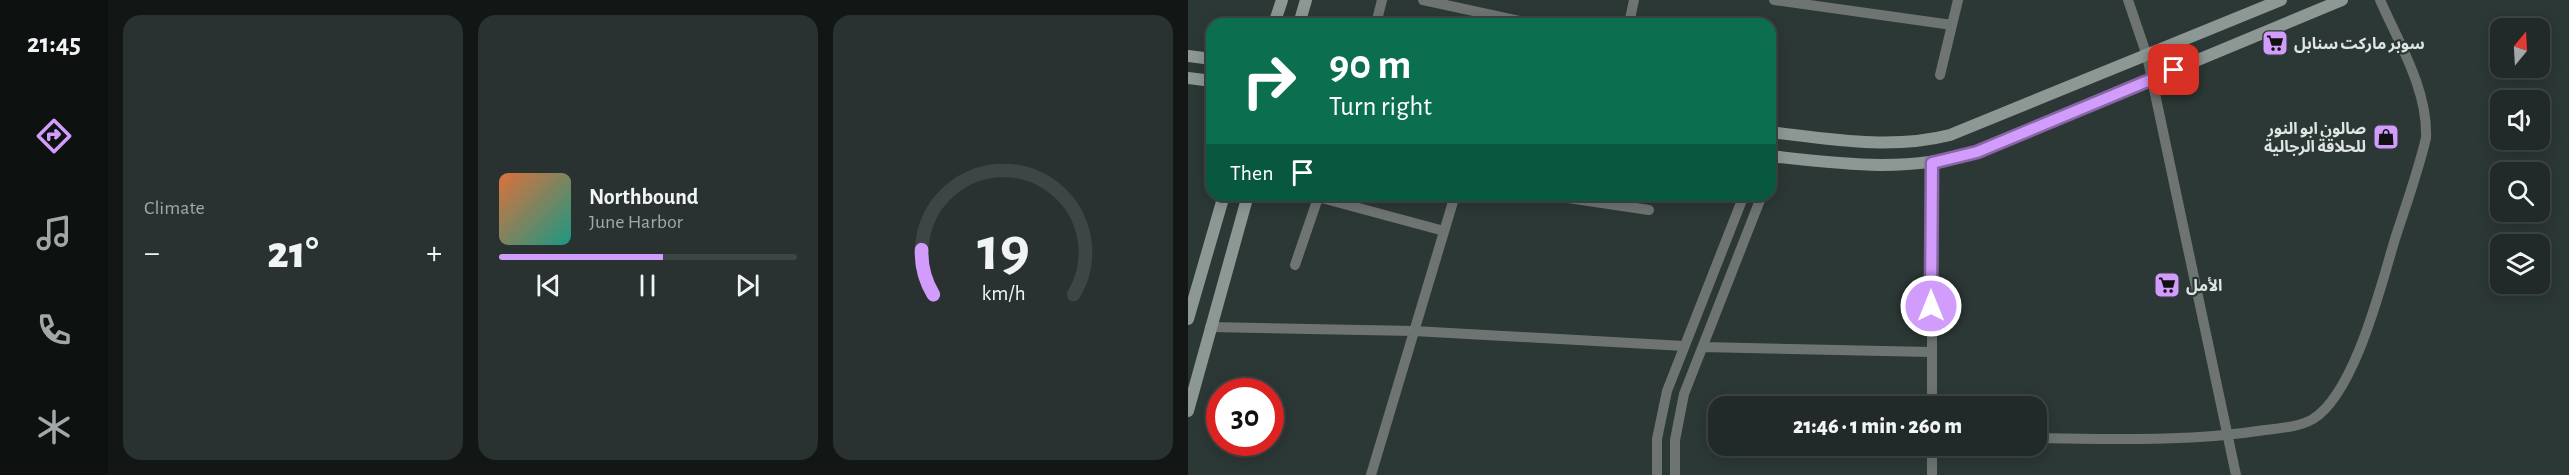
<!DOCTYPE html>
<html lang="en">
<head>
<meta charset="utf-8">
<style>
  :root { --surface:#212a28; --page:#293230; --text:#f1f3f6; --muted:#a2a7a8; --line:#3e4645; --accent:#d29cfd }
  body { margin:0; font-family:"Alegreya Sans","Noto Sans Arabic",sans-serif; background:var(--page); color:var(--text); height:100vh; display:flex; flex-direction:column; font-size:22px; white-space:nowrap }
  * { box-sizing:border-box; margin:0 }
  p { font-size:20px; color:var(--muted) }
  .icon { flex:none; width:33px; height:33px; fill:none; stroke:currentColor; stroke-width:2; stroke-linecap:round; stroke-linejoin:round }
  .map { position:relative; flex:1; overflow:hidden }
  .side { display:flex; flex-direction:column; gap:15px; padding:15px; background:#121716; width:1080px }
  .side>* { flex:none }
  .banner { position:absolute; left:18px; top:18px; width:570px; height:183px; border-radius:18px; box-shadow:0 3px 15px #0003,0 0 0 2px var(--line); background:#0b6e4f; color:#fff; overflow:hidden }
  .needle { width:39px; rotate:18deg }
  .tools { position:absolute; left:1302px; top:18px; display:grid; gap:12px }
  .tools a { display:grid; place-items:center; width:60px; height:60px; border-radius:12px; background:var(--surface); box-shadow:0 3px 15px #0003,0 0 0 2px var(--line); font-size:30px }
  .speed { position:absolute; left:18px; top:378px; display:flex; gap:12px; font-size:30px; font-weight:700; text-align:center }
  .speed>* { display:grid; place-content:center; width:78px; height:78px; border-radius:50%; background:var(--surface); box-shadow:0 3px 15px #0003,0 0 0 2px var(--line); line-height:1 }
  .speed .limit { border:9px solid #d22; background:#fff; color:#111 }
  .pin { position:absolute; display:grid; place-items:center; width:51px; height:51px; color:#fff; margin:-26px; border-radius:12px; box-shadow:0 3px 9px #0006 }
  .me { position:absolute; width:66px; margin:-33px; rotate:0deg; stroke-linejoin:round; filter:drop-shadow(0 0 4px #0008) }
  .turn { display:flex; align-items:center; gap:21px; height:126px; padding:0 24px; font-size:27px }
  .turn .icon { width:78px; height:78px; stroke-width:2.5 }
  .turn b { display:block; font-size:42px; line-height:51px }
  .then { display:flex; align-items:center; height:57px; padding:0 24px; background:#0003; gap:12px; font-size:22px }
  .big { font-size:45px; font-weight:800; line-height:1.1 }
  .side .tile { flex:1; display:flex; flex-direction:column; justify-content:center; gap:9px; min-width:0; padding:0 21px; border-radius:18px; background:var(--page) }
  .side .dial { align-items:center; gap:0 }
  .dial svg { height:156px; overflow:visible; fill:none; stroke:var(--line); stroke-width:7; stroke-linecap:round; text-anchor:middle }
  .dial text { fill:var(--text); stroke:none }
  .song { display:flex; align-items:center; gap:18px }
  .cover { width:72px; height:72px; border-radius:9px; background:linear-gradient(135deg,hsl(20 70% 55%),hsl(170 70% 35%)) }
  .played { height:6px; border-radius:3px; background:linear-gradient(90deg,var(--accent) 55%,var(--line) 55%) }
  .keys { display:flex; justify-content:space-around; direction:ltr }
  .heat { display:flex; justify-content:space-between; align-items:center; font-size:33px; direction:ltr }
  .side .tiles { flex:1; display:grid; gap:15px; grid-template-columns:repeat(3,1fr) }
  .trip { position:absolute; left:520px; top:396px; width:339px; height:60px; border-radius:18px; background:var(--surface); box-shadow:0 3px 15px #0003,0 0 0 2px var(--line); font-weight:800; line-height:60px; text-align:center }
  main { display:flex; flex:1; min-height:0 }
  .tab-bar { display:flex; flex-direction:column; width:108px; justify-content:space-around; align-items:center; background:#0d1110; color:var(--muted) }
  .tab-bar .icon { width:42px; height:42px }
  .tab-bar .current { color:var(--accent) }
  .tab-bar b { font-size:27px; color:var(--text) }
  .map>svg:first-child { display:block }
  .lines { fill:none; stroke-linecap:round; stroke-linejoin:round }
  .street { stroke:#6e7472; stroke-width:10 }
  .secondary { stroke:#8d9794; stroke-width:12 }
  .route-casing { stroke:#8865a4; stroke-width:15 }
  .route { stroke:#d29cfd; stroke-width:10 }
  .labels { text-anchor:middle; stroke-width:4.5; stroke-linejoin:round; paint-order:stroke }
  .poi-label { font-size:16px; font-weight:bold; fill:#dee5e3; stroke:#2c3835; text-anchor:start }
</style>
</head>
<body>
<main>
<nav class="tab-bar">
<b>21:45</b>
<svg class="icon current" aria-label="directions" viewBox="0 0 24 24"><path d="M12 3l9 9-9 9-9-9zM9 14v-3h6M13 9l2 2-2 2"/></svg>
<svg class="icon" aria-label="music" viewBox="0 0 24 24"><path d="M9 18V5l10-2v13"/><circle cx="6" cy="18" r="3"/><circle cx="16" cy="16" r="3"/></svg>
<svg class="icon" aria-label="phone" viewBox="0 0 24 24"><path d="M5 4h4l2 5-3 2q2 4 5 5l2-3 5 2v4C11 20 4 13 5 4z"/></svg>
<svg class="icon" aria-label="climate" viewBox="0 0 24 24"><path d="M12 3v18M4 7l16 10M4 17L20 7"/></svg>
</nav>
<section class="side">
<div class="tiles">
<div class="tile"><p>Climate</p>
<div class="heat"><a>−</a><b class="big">21°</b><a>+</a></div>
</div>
<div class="tile">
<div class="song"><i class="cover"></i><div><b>Northbound</b><p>June Harbor</p></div></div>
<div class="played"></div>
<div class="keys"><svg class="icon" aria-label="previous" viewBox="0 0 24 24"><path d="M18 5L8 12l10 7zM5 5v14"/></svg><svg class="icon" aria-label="pause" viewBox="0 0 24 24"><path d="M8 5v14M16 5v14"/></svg><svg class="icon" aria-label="next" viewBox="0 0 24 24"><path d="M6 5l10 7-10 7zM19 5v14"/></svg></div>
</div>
<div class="tile dial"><svg viewBox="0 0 100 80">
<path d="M14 69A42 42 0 1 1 86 69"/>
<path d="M14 69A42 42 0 0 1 8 46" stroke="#d29cfd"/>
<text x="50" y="56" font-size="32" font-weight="700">19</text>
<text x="50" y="72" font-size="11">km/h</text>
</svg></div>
</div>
</section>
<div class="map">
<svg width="1381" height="475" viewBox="0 0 1381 475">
  <rect width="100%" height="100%" fill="#2c3835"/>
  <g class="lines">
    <path class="street" d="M 235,0 L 346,24
      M 586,0 L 764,25
      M 940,0 L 959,56 L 1048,475
      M 188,24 L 194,0
      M 441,24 L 446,0
      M 752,75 L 770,0
      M 582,162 L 585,132
      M 360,195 L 461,210
      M 130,197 L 256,231
      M 107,265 L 131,195
      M 22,327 L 226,331 L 496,346
      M 515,347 L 743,352
      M 744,406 L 744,163
      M 849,438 C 925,439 1001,442 1077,430 C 1093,428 1111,427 1125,419 C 1167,393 1193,285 1207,239 C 1218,205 1230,172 1238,138 C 1240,90 1211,43 1192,0
      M 744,446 L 744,475
      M 183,475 L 267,195
      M 469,475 L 469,439 L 479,391 L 556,195
      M 487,475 L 487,440 L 496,394 L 574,195"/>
    <path class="secondary" d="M 86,24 L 94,0
      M 111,24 L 118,0
      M 0,56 L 24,59
      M 0,78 L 24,81
      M 582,132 C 642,139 703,150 762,135 L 1093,0
      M 582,156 C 654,164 718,173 789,152 L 1154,0
      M 0,319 L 36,195
      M 0,411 L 60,195"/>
  </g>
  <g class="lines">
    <g class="route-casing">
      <path id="route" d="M 743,306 L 744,163 L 789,152 L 986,70"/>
    </g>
    <use href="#route" class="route"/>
  </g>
  <defs>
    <g id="supermarket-square" transform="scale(1.35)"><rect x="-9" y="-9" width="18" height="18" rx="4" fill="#d29cfd" stroke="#2c3835"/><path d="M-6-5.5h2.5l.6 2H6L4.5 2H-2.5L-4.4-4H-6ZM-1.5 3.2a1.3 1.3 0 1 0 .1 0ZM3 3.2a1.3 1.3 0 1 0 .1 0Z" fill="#111"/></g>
    <g id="shop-square" transform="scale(1.35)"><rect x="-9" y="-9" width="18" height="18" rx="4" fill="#d29cfd" stroke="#2c3835"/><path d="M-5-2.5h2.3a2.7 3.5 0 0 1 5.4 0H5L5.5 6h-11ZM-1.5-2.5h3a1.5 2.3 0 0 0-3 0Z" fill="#111"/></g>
  </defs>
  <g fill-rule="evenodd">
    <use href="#supermarket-square" x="1087" y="43"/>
    <use href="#shop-square" x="1198" y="137"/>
    <use href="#supermarket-square" x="979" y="285"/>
  </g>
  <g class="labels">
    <g class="poi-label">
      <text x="1106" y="49">سوبر ماركت سنابل</text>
      <text x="1178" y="134" text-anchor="end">صالون ابو النور<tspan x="1178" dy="18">للحلاقة الرجالية</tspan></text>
      <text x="998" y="291">الأمل</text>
    </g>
  </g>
</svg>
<div class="tools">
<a><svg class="needle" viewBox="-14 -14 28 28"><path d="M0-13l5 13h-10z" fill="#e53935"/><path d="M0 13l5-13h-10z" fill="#a2a7a8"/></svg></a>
<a><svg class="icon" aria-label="sound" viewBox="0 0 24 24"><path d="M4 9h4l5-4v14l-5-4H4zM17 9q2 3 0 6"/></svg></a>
<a><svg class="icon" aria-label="search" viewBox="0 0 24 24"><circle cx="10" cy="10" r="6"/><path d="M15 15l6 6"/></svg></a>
<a><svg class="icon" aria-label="layers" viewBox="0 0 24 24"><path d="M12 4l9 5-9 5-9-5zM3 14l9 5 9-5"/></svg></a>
</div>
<div class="speed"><div class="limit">30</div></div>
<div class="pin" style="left:986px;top:70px;background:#d93025"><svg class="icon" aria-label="arrive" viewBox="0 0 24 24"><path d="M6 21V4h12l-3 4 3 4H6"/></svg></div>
<svg class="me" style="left:743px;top:306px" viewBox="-20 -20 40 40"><circle r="17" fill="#d29cfd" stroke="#fff" stroke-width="3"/><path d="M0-11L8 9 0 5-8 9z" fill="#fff"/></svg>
<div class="trip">21:46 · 1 min · 260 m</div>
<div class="banner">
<div class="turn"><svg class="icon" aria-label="right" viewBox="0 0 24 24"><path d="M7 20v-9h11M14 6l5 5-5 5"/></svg><div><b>90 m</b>Turn right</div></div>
<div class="then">Then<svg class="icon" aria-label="arrive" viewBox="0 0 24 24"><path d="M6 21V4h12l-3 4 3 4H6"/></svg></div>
</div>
</div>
</main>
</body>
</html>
